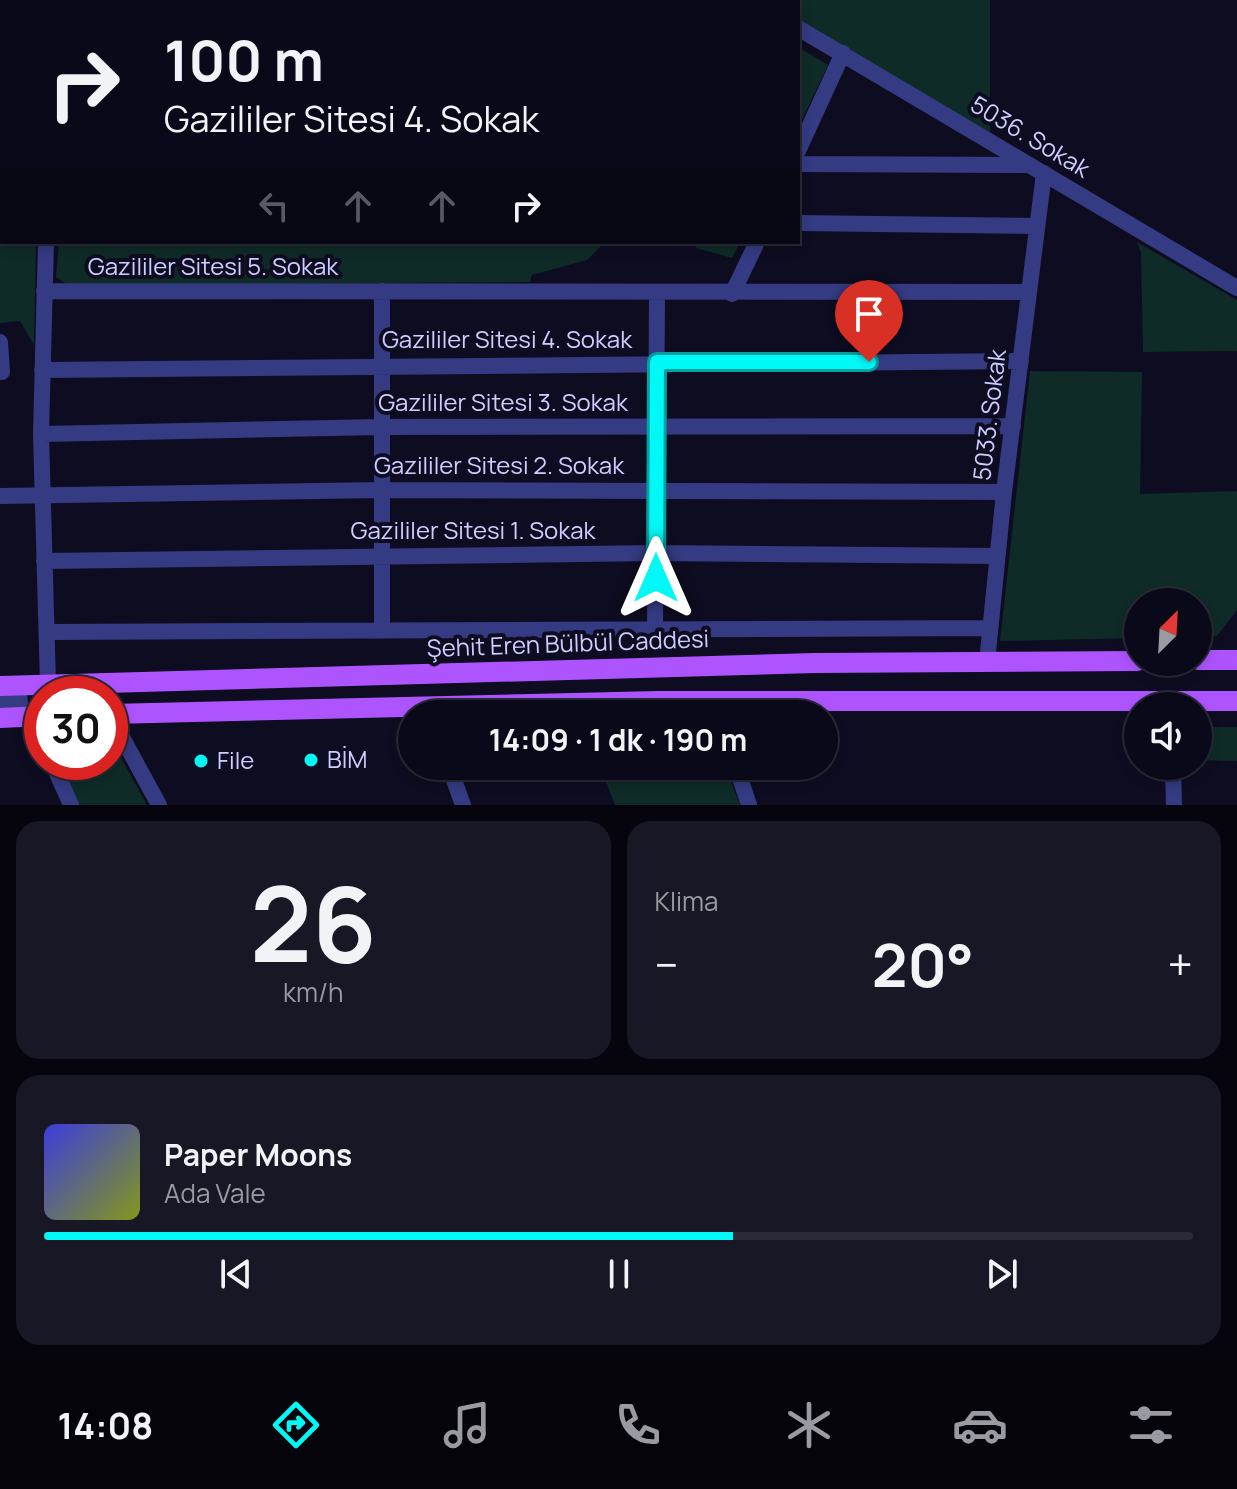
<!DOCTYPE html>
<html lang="tr">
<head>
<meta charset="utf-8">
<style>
  :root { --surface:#0a0919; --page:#181726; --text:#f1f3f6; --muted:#999aa2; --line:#2a2a38; --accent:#00f8f6 }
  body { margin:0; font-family:Manrope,sans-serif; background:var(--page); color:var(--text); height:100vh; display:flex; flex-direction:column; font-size:30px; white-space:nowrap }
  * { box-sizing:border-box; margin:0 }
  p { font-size:26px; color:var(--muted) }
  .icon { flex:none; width:44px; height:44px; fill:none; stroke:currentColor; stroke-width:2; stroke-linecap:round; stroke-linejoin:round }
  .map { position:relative; height:805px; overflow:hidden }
  .panel { display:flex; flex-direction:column; gap:16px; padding:16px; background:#06050e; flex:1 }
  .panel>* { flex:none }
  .hud { position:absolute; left:0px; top:0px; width:800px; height:244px; box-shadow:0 4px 12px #0003,0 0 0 2px var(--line); background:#0a0919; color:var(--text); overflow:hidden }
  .needle { width:52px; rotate:24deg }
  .tools { position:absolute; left:1124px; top:588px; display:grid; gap:16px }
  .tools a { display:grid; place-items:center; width:88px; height:88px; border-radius:50%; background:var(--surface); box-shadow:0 4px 12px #0003,0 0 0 2px var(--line); font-size:40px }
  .speed { position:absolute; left:24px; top:676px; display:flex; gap:16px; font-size:40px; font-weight:700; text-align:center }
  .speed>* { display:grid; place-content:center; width:104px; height:104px; border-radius:50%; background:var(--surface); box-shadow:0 4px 12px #0003,0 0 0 2px var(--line); line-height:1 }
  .speed .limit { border:12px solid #d22; background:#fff; color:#111 }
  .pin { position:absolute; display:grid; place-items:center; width:68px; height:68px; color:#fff; margin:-82px -34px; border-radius:50% 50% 50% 0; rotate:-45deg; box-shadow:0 0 8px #0007 }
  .pin .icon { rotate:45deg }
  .me { position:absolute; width:88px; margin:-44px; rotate:0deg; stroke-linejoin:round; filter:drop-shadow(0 0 6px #0008) }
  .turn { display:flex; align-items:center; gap:28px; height:168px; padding:0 32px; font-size:36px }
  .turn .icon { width:104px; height:104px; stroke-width:2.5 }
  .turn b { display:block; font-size:56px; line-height:68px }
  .lanes { display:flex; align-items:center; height:76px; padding:0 32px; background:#0003; justify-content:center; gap:40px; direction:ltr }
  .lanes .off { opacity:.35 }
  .big { font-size:60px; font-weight:700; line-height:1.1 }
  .panel .card { flex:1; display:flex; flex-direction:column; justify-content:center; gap:12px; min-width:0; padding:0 28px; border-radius:24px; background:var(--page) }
  .panel .dial { align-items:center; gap:0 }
  .dial b { font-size:104px; line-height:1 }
  .song { display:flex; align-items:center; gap:24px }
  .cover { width:96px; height:96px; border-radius:12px; background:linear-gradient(135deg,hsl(240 70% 55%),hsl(70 70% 35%)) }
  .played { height:8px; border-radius:4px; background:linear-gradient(90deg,var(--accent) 60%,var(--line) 60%) }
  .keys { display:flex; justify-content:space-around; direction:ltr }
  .heat { display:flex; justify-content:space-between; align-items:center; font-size:44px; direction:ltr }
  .panel .tiles { flex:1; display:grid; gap:16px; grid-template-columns:1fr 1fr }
  .card:last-child { grid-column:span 2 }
  .trip { position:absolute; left:398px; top:700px; width:440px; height:80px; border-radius:40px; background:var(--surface); box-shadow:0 4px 12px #0003,0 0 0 2px var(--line); font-weight:700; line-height:80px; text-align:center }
  .tab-bar { display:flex; height:128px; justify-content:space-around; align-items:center; background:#04040a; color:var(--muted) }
  .tab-bar .icon { width:56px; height:56px }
  .tab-bar .current { color:var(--accent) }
  .tab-bar b { font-size:36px; color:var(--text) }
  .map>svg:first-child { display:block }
  .green { fill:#0f2b27 }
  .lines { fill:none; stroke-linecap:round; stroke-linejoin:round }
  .minor { stroke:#353b82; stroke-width:16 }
  .major { stroke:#ad54ff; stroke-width:20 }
  .route-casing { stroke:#00a1a0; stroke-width:20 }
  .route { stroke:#00f8f6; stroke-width:14 }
  .poi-dot { fill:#00f8f6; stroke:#0e0c21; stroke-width:3 }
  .labels { text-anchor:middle; stroke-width:8; stroke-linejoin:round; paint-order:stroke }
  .street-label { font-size:24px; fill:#cdcdff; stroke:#0e0c21 }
  .poi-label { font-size:24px; fill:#cdcdff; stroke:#0e0c21; text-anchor:start }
</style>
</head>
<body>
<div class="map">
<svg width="1237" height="805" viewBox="0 0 1237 805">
  <rect width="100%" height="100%" fill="#0e0c21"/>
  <path class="green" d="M 760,0 L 990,0 L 990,133 L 798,22 L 798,2 Z
    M 798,47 L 828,65 L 798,128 Z
    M 0,236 L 2,242 L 36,242 L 34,345 L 20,321 L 0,323 Z
    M 59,242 L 605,242 L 587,260 L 532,275 L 530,282 L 68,285 L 56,277 Z
    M 697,242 L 740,242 L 732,258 L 696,248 Z
    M 1137,242 L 1237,300 L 1237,351 L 1143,352 L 1141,252 Z
    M 1030,371 L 1142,372 L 1140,494 L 1237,491 L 1237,610 L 1217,636 L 1198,637 L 1198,602 L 1138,602 L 1138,638 L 1000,641 Z
    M 1198,727 L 1237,727 L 1237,761 L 1198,760 Z
    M 110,738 L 147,805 L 76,805 L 59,762 L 110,762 Z
    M 600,766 L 725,766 L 740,805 L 615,805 Z"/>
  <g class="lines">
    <path class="minor" d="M 155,0 L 155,2
      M 741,0 L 747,2
      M 798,28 L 1237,288
      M 798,151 L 843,53
      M 798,164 L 1028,165
      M 798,223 L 1037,226
      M 0,231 L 2,231
      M 46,242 L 41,434 L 48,684
      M 44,291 L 1029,292
      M 732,294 L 757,242
      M 0,342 L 2,372
      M 42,370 L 1021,361
      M 41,434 L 380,427 L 1013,426
      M 0,496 L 381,490 L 1004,492
      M 44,561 L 656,553 L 997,556
      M 382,628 L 382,291
      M 655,628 L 657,292
      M 47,632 L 990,628
      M 987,662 L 1004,492 L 1044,173
      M 4,695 L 19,695 L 20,703 L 4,704 Z
      M 110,715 L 159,805
      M 52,762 L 71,805
      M 449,766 L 463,805
      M 736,766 L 749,805
      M 1173,766 L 1174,805"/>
    <path class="major" d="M 1198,660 L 1237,660
      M 0,686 L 815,663 L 1138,661
      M 110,714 L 659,701 L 1237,701
      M 0,718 L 42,716"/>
  </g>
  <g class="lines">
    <g class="route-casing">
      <path id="route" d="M 656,578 L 657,362 L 869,362"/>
    </g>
    <use href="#route" class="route"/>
  </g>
  <g class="poi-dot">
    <circle cx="311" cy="760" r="8"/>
    <circle cx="201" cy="761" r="8"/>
  </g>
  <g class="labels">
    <g class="street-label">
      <text transform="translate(1030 137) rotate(31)" y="8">5036. Sokak</text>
      <text x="213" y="275">Gazililer Sitesi 5. Sokak</text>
      <text x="507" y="348">Gazililer Sitesi 4. Sokak</text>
      <text x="503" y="411">Gazililer Sitesi 3. Sokak</text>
      <text transform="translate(990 415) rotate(-83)" y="8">5033. Sokak</text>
      <text x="499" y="474">Gazililer Sitesi 2. Sokak</text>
      <text x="473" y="539">Gazililer Sitesi 1. Sokak</text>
      <text transform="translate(568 644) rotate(-2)" y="8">Şehit Eren Bülbül Caddesi</text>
    </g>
    <g class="poi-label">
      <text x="327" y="768">BİM</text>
      <text x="217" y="769">File</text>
    </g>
  </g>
</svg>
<div class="tools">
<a><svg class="needle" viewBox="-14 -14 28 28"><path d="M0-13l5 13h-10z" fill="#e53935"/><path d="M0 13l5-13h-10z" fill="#999aa2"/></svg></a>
<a><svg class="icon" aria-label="sound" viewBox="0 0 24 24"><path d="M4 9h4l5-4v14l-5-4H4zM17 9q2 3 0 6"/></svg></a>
</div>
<div class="speed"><div class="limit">30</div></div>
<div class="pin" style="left:869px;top:362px;background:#d93025"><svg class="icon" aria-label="arrive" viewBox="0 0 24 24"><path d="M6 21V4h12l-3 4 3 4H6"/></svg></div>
<svg class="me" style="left:656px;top:578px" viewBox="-20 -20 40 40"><path d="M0-17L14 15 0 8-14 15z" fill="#00f8f6" stroke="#fff" stroke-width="4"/></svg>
<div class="trip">14:09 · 1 dk · 190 m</div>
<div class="hud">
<div class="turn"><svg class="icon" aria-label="right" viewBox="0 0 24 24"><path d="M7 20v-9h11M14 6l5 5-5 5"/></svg><div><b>100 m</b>Gazililer Sitesi 4. Sokak</div></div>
<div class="lanes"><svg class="icon off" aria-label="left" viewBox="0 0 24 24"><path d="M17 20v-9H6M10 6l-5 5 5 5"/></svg><svg class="icon off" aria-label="ahead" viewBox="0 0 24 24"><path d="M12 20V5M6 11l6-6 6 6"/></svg><svg class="icon off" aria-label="ahead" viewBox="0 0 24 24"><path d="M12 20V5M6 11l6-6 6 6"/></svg><svg class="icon" aria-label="right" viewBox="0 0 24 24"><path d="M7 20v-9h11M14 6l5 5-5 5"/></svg></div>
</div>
</div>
<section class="panel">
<div class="tiles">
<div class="card dial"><b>26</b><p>km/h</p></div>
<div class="card"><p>Klima</p>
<div class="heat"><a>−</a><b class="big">20°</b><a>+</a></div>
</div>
<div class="card">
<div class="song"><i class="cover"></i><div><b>Paper Moons</b><p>Ada Vale</p></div></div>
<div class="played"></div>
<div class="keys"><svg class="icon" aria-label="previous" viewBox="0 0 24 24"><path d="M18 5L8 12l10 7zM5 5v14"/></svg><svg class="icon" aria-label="pause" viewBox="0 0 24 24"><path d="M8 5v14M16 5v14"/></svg><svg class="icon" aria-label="next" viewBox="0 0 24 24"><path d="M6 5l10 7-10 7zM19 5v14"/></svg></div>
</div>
</div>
</section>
<nav class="tab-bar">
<b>14:08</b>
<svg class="icon current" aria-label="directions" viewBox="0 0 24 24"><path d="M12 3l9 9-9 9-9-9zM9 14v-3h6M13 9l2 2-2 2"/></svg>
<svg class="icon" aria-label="music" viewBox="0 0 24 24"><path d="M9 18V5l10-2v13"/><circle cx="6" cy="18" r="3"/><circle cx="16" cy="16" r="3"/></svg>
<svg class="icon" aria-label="phone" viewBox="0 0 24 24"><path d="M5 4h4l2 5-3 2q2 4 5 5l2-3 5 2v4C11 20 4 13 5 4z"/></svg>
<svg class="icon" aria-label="climate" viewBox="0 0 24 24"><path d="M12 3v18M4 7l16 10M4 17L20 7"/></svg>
<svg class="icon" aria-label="car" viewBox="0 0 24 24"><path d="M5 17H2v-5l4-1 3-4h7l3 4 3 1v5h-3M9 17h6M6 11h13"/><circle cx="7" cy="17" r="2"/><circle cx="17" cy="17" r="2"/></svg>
<svg class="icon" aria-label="filters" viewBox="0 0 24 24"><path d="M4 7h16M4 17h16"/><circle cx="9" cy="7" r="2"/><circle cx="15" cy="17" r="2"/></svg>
</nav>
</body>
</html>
